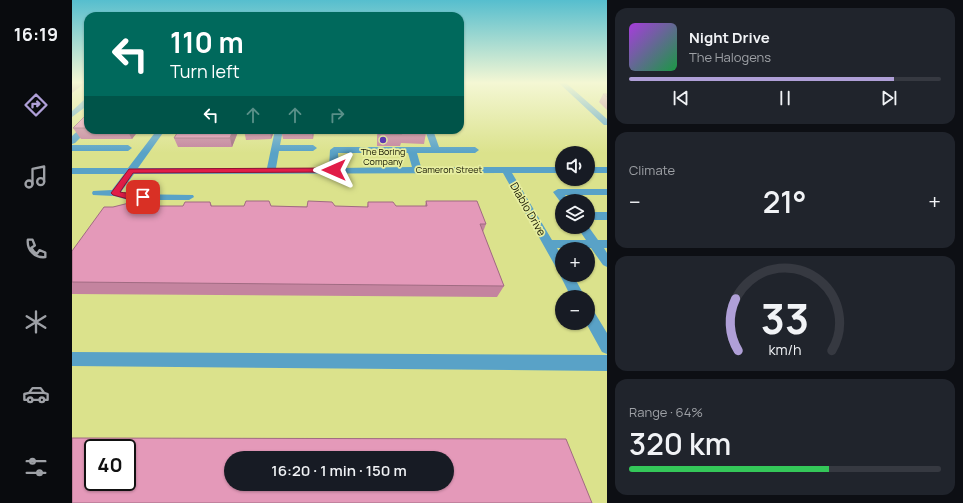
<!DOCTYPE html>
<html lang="en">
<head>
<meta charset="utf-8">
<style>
  :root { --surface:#171b24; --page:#20242c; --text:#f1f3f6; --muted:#9ea1a6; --line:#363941; --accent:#af9fd7 }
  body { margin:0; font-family:Manrope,sans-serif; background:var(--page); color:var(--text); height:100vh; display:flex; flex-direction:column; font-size:15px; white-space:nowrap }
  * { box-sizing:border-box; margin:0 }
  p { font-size:13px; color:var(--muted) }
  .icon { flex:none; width:22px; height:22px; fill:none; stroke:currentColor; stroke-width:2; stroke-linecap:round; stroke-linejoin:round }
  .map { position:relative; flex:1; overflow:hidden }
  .side { display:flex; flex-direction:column; gap:8px; padding:8px; background:#0d0f14; width:356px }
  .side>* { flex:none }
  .banner { position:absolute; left:12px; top:12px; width:380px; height:122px; border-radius:12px; box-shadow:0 1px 3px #0004; background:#00695c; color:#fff; overflow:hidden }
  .tools { position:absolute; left:483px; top:146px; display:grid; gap:8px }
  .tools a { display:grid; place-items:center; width:40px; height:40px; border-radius:50%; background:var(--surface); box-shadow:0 1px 3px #0004; font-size:20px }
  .speed { position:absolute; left:12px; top:439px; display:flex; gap:8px; font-size:20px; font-weight:700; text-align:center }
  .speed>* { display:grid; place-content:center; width:52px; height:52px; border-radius:50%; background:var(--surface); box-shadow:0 1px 3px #0004; line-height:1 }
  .speed .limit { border:2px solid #111; border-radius:6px; background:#fff; color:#111 }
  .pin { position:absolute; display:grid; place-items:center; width:34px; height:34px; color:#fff; margin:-17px; border-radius:8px; box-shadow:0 2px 6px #0006 }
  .me { position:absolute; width:44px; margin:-22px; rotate:270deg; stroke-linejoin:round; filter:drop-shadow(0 0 3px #0008) }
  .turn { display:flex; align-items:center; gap:14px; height:84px; padding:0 20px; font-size:18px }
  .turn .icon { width:52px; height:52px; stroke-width:2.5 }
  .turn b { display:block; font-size:28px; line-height:34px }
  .lanes { display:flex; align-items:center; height:38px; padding:0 20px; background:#0003; justify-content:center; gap:20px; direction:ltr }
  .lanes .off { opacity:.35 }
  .big { font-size:30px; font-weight:600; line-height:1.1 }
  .side .tile { flex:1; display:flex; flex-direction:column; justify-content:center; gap:6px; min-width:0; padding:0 14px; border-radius:12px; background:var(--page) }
  .side .dial { align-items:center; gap:0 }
  .dial svg { height:104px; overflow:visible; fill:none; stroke:var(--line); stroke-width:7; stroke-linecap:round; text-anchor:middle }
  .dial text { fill:var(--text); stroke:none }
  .song { display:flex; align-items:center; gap:12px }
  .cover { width:48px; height:48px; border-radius:6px; background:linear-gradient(135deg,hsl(280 70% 55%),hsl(140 70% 35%)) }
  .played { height:4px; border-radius:2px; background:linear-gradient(90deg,var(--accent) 85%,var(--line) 85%) }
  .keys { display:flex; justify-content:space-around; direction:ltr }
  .heat { display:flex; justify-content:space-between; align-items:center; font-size:22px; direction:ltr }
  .charge { height:6px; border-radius:3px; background:linear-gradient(90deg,#34c759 64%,var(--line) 0) }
  .trip { position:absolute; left:152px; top:451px; width:230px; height:40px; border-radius:20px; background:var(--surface); box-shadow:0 1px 3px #0004; font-weight:600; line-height:40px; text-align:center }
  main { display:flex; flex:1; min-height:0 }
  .menu { display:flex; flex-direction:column; width:72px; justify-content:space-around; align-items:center; background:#090b0e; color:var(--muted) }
  .menu .icon { width:28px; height:28px }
  .menu .selected { color:var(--accent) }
  .menu b { font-size:18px; color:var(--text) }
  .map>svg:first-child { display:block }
  .built { fill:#dbe28c; fill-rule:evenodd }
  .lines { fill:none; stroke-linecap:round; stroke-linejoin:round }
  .minor { fill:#59a2c7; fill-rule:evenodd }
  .wall { fill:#c4849f }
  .shaded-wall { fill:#a06b82 }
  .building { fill:#e499b9; stroke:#a06b82; fill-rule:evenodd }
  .route { fill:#e11d48; stroke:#92132f }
  .poi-dot { fill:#5e39b1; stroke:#e7eea0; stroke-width:1.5 }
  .labels { text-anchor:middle; stroke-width:3.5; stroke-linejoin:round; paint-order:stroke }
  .far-poi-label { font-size:9px; fill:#151600; stroke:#e7eea0 }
  .far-street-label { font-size:9px; fill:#151600; stroke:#e7eea0 }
  .street-label { font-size:11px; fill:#151600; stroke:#e7eea0 }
</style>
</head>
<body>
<main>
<nav class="menu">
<b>16:19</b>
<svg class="icon selected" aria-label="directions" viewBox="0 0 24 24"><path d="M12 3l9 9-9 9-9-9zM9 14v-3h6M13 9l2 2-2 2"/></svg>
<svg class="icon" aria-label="music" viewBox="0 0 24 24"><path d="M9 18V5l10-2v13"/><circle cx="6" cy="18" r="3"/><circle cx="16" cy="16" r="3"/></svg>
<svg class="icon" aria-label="phone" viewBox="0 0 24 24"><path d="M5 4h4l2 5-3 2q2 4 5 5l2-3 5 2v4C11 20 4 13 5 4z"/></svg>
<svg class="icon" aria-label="climate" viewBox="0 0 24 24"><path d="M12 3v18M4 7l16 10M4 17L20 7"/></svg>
<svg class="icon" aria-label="car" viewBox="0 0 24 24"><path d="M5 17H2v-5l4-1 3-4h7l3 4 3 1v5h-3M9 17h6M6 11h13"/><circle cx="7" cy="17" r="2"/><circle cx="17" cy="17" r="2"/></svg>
<svg class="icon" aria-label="filters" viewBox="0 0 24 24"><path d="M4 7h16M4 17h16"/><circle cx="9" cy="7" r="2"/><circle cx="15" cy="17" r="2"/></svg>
</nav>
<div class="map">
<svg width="535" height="503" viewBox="0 0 535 503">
  <rect width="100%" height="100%" fill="#e7eea0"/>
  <path class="built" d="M 0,83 L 16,83 L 16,130 L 388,130 L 388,83 L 535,83 L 535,503 L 0,503 ZM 490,153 L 516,153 L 516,179 L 490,179 ZM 490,201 L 516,201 L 516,227 L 490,227 ZM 490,249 L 516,249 L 516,275 L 490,275 ZM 490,297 L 516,297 L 516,323 L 490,323 ZM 21,448 L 55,448 L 55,482 L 21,482 ZM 159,458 L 375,458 L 375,484 L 159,484 Z"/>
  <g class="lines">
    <path class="minor" d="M 487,83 L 494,83 L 535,119 L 535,125 L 532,125 Z
      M 13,99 L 16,99 L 16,105 L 0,117 L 0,111 Z
      M 13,124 L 16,124 L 16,130 L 3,143 L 0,144 L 0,136 Z
      M 85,130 L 93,130 L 66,168 L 195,168 L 203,130 L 211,130 L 208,145 L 241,145 L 245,148 L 241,151 L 207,151 L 204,168 L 257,168 L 258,150 L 262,147 L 359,147 L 353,130 L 361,130 L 367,147 L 403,147 L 407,150 L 403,153 L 345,153 L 349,167 L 490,167 L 490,173 L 440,173 L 480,240 L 514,240 L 505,227 L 516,227 L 516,226 L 526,240 L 535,240 L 535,248 L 532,248 L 535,253 L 535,267 L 531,265 L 519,248 L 485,248 L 490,257 L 490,275 L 501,275 L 513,297 L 499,297 L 488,275 L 489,273 L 486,271 L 431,173 L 62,174 L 49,192 L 56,194 L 121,195 L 122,197 L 117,200 L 56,200 L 42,196 L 21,195 L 20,193 L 21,191 L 40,190 L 52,174 L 0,174 L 0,168 L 56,168 ZM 266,153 L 336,153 L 340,167 L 267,168 Z
      M 0,145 L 56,145 L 60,148 L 56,151 L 0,151 Z
      M 516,167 L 535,167 L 535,173 L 516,173 Z
      M 486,189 L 535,189 L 535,195 L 493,195 L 497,201 L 490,201 L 490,204 L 481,192 Z
      M 516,212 L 535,212 L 535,220 L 516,220 Z
      M 516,308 L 521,310 L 535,333 L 535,354 L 530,352 L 514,323 L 516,323 Z
      M 0,352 L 535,355 L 535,371 L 0,366 Z"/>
  </g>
  <path class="wall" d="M 531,94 L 535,94 L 535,110 L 527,102 Z
    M 16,113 L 16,130 L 67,130 L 60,139 L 9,139 L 1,128 Z
    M 107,130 L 166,130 L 166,132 L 160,147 L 106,147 L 102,138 Z
    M 172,130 L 203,130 L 199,139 L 174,140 Z
    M 209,130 L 242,130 L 241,139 L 211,139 Z
    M 305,130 L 353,130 L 354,133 L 352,144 L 329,143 L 328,146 L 305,146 Z
    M 354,201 L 414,224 L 411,232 L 432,286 L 425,297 L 0,294 L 0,251 L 41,207 L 79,202 L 81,206 L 111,206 L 138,202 L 140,206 L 295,207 L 296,202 L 324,206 L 353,206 Z"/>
  <path class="shaded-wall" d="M 0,83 L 13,83 L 0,93 Z
    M 55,130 L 67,130 L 60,139 Z
    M 161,130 L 166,130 L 166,132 L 160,147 L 158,138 Z
    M 198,130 L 203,130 L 199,139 Z
    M 240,130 L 242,130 L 241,139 Z"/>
  <path class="building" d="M 531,94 L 535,94 L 535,97 Z
    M 16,113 L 16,128 L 1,128 Z
    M 107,130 L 161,130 L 158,138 L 102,138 Z
    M 306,130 L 353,130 L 354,133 L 330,132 L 330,134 L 306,134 Z
    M 174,201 L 197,201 L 199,206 L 235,207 L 236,201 L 260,202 L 263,206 L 296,207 L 296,202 L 321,202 L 324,206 L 355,206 L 354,201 L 405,201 L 414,224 L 408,224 L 432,286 L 0,282 L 0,251 L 32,207 L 41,207 L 61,202 L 79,202 L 79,206 L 111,206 L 113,202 L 138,202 L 139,206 L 172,206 Z
    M 0,438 L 494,439 L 520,503 L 0,503 ZM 21,448 L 55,448 L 55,482 L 21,482 ZM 159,458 L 375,458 L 375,484 L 159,484 Z"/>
  <linearGradient id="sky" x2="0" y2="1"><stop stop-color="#56bece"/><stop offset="0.54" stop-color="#f4f7d4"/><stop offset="1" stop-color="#f4f7d4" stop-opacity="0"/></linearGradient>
  <rect width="535" height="153" fill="url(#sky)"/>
  <path class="route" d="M 262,168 L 264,169 L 264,172 L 61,173 L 48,192 C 56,194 69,192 75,197 L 74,198 L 56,199 L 41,195 L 39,193 L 57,169 L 59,169 Z"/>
  <circle class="poi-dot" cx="311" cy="140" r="4"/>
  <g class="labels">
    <g class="far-poi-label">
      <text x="311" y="155">The Boring<tspan x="311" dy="10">Company</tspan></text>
    </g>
    <g class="far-street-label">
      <text x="377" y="173">Cameron Street</text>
    </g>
    <g class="street-label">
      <text transform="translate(456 209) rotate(60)" y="4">Diablo Drive</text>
    </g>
  </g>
</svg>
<div class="tools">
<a><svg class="icon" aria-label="sound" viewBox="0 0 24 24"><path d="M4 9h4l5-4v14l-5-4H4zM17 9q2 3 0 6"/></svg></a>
<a><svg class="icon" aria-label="layers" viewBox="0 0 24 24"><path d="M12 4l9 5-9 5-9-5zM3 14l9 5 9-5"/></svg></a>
<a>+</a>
<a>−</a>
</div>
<div class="speed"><div class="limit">40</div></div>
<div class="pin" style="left:71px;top:197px;background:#d93025"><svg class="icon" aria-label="arrive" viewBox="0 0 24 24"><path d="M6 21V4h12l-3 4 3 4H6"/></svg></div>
<svg class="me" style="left:262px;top:170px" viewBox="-20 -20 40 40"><path d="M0-17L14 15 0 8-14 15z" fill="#e11d48" stroke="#fff" stroke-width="4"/></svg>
<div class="trip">16:20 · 1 min · 150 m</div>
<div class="banner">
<div class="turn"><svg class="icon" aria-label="left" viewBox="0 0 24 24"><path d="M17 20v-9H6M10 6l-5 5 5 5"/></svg><div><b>110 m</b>Turn left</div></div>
<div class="lanes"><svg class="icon" aria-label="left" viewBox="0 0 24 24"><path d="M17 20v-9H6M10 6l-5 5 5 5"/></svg><svg class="icon off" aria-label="ahead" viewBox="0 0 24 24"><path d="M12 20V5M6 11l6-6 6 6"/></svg><svg class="icon off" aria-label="ahead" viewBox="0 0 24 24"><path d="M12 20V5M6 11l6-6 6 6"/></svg><svg class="icon off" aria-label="right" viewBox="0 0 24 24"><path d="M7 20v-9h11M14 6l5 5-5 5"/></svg></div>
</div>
</div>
<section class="side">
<div class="tile">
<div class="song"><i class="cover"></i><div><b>Night Drive</b><p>The Halogens</p></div></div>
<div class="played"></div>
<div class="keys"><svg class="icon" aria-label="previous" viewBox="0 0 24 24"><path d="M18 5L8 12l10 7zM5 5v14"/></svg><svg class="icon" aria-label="pause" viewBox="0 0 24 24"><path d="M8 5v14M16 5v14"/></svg><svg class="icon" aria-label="next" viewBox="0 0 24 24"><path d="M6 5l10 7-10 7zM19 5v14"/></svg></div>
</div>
<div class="tile"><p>Climate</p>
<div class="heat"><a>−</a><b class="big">21°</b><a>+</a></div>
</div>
<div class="tile dial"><svg viewBox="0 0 100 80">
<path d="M14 69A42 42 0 1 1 86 69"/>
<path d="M14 69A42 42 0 0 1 12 29" stroke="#af9fd7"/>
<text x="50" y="56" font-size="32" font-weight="700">33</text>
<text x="50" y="72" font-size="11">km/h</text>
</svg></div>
<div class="tile"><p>Range · 64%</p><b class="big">320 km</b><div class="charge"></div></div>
</section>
</main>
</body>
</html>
